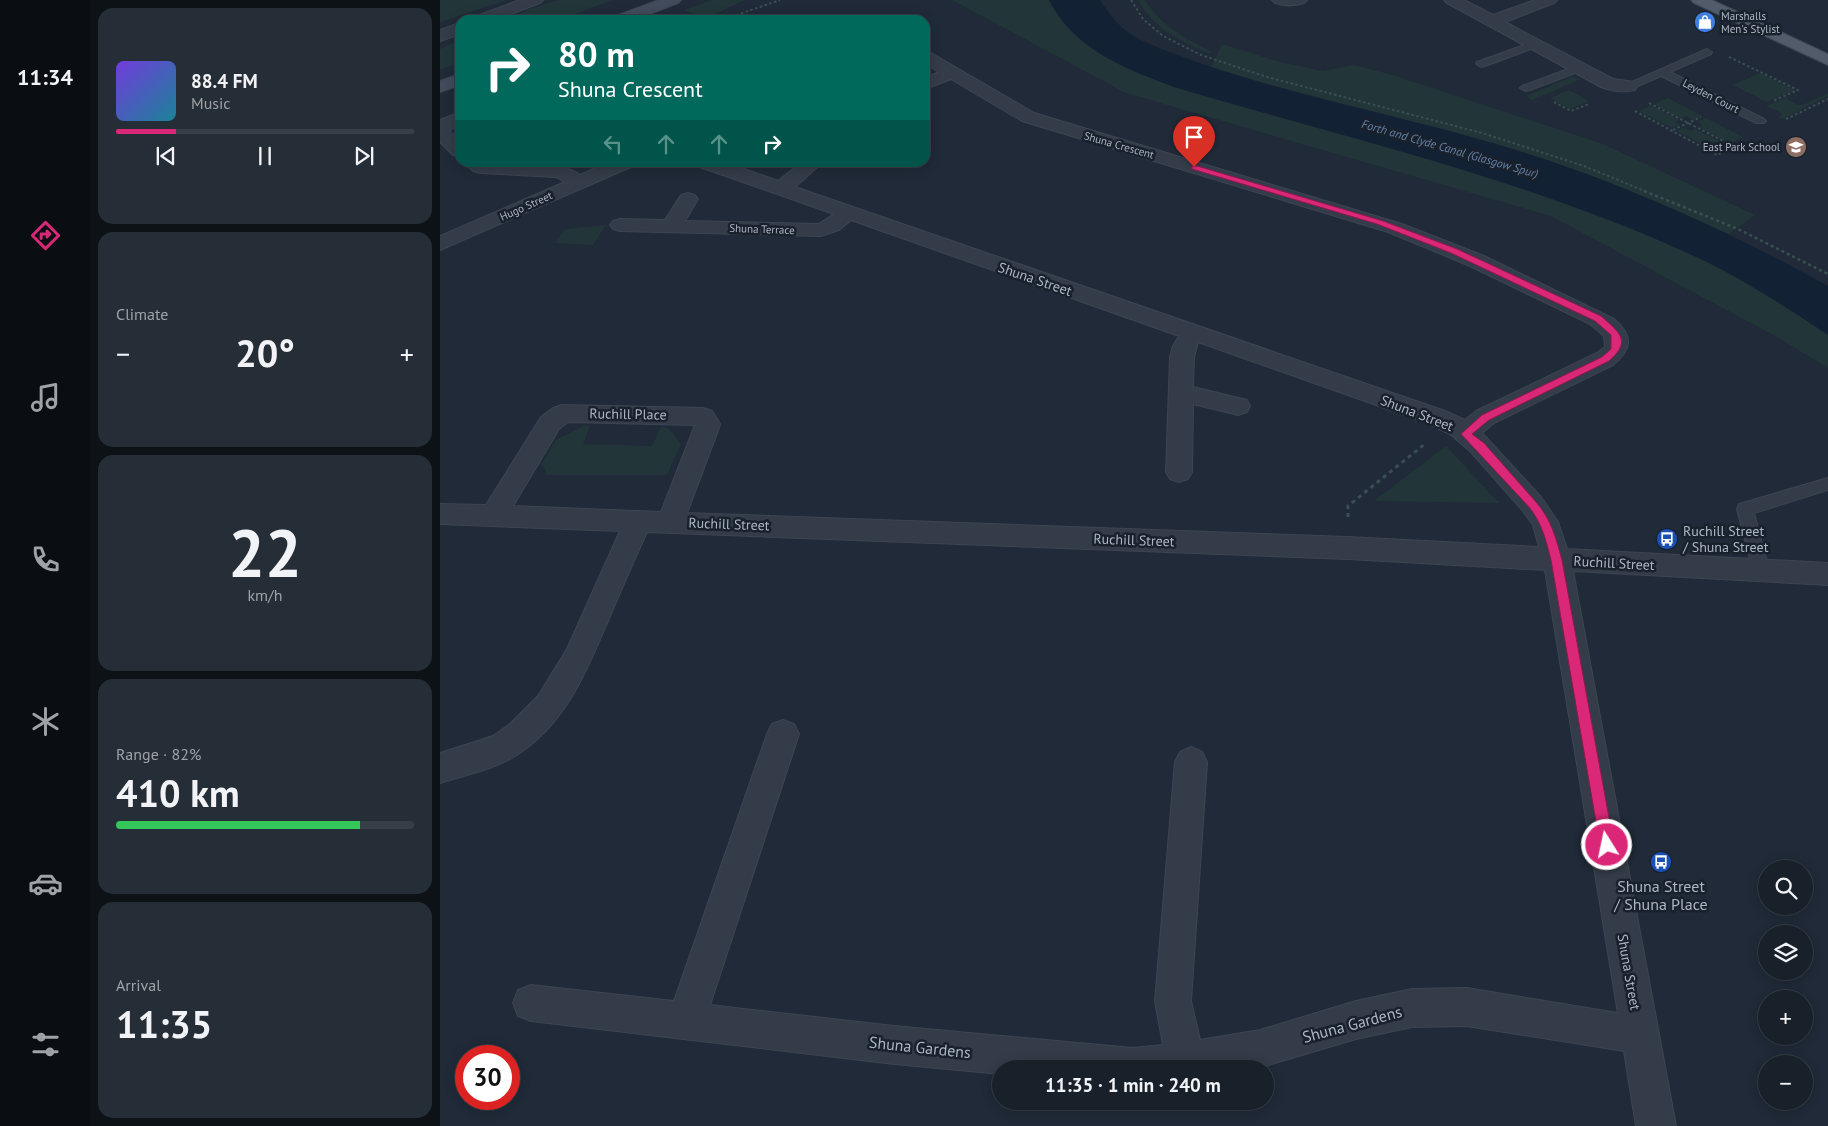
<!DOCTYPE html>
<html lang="en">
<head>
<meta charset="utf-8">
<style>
  :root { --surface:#18202a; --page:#252d36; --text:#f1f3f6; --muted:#9fa3a8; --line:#363e47; --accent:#db2777 }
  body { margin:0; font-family:"PT Sans",sans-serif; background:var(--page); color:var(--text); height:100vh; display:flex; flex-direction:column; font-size:19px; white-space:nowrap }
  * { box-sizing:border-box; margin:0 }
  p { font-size:16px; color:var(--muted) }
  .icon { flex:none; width:28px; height:28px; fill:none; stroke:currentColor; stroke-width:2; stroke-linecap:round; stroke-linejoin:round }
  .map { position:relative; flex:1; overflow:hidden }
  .panel { display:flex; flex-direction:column; gap:8px; padding:8px; background:#0d1217; width:350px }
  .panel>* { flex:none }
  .guide { position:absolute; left:15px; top:15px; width:475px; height:152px; border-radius:15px; box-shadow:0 2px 12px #0003,0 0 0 1px var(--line); background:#00695c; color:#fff; overflow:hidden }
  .tools { position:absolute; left:1318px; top:860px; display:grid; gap:10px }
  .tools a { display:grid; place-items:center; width:55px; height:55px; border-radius:50%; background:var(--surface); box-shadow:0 2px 12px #0003,0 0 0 1px var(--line); font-size:25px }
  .speed { position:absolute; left:15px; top:1045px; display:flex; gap:10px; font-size:25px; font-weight:700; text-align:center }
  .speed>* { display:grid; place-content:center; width:65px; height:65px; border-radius:50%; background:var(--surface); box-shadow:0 2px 12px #0003,0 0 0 1px var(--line); line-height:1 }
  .speed .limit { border:8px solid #d22; background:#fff; color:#111 }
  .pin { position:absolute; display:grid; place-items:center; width:42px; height:42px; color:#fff; margin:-51px -21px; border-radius:50% 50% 50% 0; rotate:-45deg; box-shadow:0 0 5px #0007 }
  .pin .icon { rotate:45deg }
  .me { position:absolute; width:55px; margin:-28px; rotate:350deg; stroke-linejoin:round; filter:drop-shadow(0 0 4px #0008) }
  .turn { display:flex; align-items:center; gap:18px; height:105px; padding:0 20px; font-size:22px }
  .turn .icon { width:65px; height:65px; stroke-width:2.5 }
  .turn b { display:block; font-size:35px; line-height:42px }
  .lanes { display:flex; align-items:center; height:48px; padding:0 20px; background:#0003; justify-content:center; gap:25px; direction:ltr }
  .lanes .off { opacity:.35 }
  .big { font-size:38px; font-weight:800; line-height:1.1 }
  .panel .card { flex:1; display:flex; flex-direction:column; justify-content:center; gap:8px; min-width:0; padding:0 18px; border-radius:15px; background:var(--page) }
  .panel .dial { align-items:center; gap:0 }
  .dial b { font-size:65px; line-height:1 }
  .song { display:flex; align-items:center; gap:15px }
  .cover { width:60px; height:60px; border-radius:8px; background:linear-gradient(135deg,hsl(260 70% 55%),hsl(190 70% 35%)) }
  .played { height:5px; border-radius:2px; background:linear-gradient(90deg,var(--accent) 20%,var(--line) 20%) }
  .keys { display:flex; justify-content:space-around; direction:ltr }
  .heat { display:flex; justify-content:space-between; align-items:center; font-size:28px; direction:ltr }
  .charge { height:8px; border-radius:4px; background:linear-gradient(90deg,#34c759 82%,var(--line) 0) }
  .trip { position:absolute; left:552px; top:1060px; width:282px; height:50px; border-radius:25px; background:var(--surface); box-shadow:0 2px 12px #0003,0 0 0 1px var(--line); font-weight:800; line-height:50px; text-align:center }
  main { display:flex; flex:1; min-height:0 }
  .menu { display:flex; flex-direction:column; width:90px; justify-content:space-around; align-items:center; background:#0a0d11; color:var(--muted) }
  .menu .icon { width:35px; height:35px }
  .menu .selected { color:var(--accent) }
  .menu b { font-size:22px; color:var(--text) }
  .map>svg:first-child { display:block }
  .green { fill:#223639 }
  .water { fill:#132135 }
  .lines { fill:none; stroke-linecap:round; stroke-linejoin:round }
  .service-casing { stroke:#3d4552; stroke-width:2 }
  .minor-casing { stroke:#3d4552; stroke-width:2 }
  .secondary-casing { stroke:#3d4552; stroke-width:2 }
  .primary-casing { stroke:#3d4552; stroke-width:2 }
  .path-far2 { stroke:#3a4f51; stroke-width:2; stroke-dasharray:2.5 2.5; stroke-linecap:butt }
  .path-far1 { stroke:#3a4f51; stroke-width:2.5; stroke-dasharray:3 3; stroke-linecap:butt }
  .path { stroke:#3a4f51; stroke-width:3; stroke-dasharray:4 4; stroke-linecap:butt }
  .service { fill:#333c48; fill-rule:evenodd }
  .minor { fill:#333c48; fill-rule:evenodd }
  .secondary { fill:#414b5c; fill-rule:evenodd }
  .primary { fill:#515b69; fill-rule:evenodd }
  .route { fill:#db2777; stroke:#8e194d }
  .labels { text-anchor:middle; stroke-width:5; stroke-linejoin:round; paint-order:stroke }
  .far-poi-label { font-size:11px; fill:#adb6c5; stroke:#19212d; text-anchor:start }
  .far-street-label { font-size:11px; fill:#adb6c5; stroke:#19212d }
  .far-water-label { font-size:12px; font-style:italic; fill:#6580a5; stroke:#19212d }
  .street-label { font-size:14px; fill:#adb6c5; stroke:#19212d }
  .poi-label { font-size:14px; fill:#adb6c5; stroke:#19212d; text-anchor:start }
  .near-poi-label { font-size:16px; fill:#adb6c5; stroke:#19212d }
  .near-street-label { font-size:16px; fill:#adb6c5; stroke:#19212d }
</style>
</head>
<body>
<main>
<nav class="menu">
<b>11:34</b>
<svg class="icon selected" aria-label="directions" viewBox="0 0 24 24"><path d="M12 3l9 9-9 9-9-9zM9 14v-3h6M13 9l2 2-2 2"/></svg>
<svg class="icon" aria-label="music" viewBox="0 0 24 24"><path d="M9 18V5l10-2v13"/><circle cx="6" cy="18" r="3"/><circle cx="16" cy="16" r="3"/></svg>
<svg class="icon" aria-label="phone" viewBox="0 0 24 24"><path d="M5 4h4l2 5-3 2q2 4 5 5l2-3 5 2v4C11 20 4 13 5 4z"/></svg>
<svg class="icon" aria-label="climate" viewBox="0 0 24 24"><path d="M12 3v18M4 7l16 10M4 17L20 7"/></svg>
<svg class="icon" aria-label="car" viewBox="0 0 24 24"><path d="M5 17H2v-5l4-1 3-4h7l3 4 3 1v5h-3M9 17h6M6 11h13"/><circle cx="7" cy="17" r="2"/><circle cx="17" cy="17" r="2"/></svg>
<svg class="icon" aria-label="filters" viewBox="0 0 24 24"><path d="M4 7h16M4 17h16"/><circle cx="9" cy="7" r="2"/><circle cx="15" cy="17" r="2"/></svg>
</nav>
<section class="panel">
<div class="card">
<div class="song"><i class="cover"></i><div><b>88.4 FM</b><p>Music</p></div></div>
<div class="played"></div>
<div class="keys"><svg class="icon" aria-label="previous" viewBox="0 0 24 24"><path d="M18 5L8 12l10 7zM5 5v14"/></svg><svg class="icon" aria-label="pause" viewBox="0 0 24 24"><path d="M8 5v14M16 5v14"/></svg><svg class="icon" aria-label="next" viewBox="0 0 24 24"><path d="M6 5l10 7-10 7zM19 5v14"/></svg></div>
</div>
<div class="card"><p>Climate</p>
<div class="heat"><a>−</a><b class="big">20°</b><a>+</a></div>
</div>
<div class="card dial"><b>22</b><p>km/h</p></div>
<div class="card"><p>Range · 82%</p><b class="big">410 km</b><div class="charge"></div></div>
<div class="card"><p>Arrival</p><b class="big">11:35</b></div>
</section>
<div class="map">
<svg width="1388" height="1126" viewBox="0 0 1388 1126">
  <rect width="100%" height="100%" fill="#202a38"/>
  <path class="green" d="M 0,0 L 66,0 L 0,22 Z
    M 118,0 L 173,0 L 120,20 L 65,20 L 92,8 Z
    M 272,0 L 305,0 L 264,19 L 245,10 Z
    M 512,0 L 609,0 C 635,49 684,68 734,87 C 913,140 1096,181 1265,261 C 1307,282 1349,309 1388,335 L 1388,368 L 1337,337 L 1111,216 L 686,93 Z
    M 698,0 L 705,0 C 721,26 746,39 772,52 L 771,54 C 741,42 714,29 698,0 Z
    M 20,40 L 20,62 L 0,70 L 0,49 Z
    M 782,44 L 840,62 L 883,71 L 914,65 L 949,74 L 1163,144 L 1315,215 L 1289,234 C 1219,203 1148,172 1074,149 C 974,119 871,99 771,67 Z
    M 1320,73 L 1355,90 L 1327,102 L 1293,85 Z
    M 1132,77 L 1141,79 L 1092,100 L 1086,96 Z
    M 1129,90 L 1149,101 L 1130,109 L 1110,98 Z
    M 1388,93 L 1388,96 L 1342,119 L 1338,117 L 1343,114 L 1326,106 L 1349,96 L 1347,99 L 1358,105 L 1363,105 Z
    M 1228,98 L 1262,116 L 1253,120 L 1246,116 L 1241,119 L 1214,104 Z
    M 1211,105 L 1239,120 L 1235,122 L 1240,125 L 1233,128 L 1199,111 Z
    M 1266,118 L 1303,137 L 1290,144 L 1259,127 L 1263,125 L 1257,122 Z
    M 1244,127 L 1251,131 L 1255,129 L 1287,145 L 1275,151 L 1237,131 Z
    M 166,225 L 153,245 L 115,243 L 125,229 Z
    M 143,426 L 150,426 L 143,444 L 212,446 L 221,427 L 228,428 L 241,444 L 227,475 L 107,475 L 102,464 L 116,440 Z
    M 1006,446 L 1059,503 L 934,501 Z"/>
  <path class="water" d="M 609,0 L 660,0 C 668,13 679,27 692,35 C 715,48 740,56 765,65 C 812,81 859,93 906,105 C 988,125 1068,145 1147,174 C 1230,205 1310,243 1388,286 L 1388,335 C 1349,309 1308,282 1265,261 C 1096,181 913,140 734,87 C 686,69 633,49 609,0 Z"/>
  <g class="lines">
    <g class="service-casing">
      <path id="service" d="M 1095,41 L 1099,42 L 1100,44 L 1099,46 L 1045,66 L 1041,67 L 1036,64 L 1037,62 Z
        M 1267,49 L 1272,52 L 1271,54 L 1230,72 L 1324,119 L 1326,121 L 1324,123 L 1316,123 L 1221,76 L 1193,88 L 1189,89 L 1183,86 Z
        M 1139,65 L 1143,66 L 1144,68 L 1143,70 L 1090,90 L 1086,91 L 1080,88 L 1082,86 Z
        M 1388,478 L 1388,490 L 1314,513 L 1329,570 L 1326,575 L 1320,577 L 1314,575 L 1297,509 L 1299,504 Z"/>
    </g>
    <g class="minor-casing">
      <path id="minor" d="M 80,0 L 103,0 L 100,3 L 55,20 L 32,20 L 34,17 Z
        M 832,0 L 867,0 L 864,3 C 855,6 844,6 835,3 Z
        M 1004,0 L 1024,0 L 1053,15 L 1095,0 L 1117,0 L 1114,3 L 1065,22 L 1173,79 L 1195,82 L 1198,86 L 1195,90 C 1183,93 1172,91 1161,87 L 1007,3 Z
        M 20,23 L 20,34 L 0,41 L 0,30 Z
        M 485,52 L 491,53 L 594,113 L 962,224 L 1044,256 L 1174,319 C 1194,336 1192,349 1173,365 L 1054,423 L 1042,433 L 1101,497 L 1118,522 L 1127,549 L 1388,563 L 1388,585 L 1133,571 L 1236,1126 L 1196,1126 L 1184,1051 L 1027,1026 L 972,1027 L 916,1039 L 815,1069 L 561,1069 L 561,1074 L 454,1064 L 91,1021 L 78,1016 L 73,1003 L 78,990 L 91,985 L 234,1001 L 327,734 L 332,724 L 343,720 L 354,724 L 359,734 L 270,1005 L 454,1026 L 693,1048 L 723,1045 L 715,1001 L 735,762 L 740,752 L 751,747 L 762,752 L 767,762 L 751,1001 L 760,1040 L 820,1030 L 916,1001 L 972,989 L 1027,988 L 1178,1013 L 1105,570 L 908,559 L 207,532 C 194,560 182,588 170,616 C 148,668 126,725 75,756 C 53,770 25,775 0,783 L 0,753 L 53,736 L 70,724 L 98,696 L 127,649 L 180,531 L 0,524 L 0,504 L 46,505 L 101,417 L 113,408 L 122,405 L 263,408 L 272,411 L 280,424 L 279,428 L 247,513 L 908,537 L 1099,547 L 1093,525 L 1083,511 L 1031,452 L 1010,434 L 987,423 L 758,342 L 754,357 L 753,387 L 807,400 L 810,406 L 807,412 L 798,415 L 753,404 L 752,472 L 748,479 L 739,482 L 730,479 L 726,472 L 730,357 L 733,346 L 739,336 L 411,220 L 399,230 L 381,236 L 180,231 L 173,229 L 170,225 L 173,221 L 180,219 L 225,220 L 241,195 L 248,193 L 255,195 L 258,199 L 245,221 L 379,224 L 394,214 L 257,166 L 255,162 L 284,162 L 338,181 L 362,162 L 383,162 L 355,187 L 1005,411 L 1025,420 L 1036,411 L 1157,353 L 1165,347 L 1164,336 L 1150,324 L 1030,266 L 948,232 L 582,121 L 511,79 L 485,89 L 485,78 L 499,72 L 485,64 ZM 128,422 L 255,425 L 221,512 L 73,506 L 119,429 Z
        M 20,112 L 20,124 L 9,131 L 20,141 L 20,157 L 13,155 L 0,142 L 0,120 Z
        M 24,162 C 52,162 119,158 140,175 L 169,162 L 195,162 L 193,166 L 0,250 L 0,236 L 125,182 L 116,177 L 40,173 L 33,171 Z"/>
    </g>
    <g class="secondary-casing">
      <path id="secondary" d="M 219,0 L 241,0 L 238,3 L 194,20 L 171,20 L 173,17 Z
        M 20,74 L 20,85 L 0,92 L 0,81 Z"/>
    </g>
    <g class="primary-casing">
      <path id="primary" d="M 1251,0 L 1272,0 L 1388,54 L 1388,65 L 1254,3 Z"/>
    </g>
    <path class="path-far2" d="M 691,0 L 703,19 L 723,36 L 761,55 L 827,77 L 1042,133 L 1144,166 L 1207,192
      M 282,20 L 340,0
      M 1289,57 L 1358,90 L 1333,101
      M 1114,102 L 1131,111 L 1149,104
      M 1209,103 L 1293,146
      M 1195,111 L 1277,155 L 1304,140
      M 1346,119 L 1388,99
      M 1233,130 L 1261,117"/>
    <path class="path-far1" d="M 1204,191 L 1298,229 L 1388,274"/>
    <path class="path" d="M 908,517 L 908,506 L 986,443"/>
    <use href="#service" class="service"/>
    <use href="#minor" class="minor"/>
    <use href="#secondary" class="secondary"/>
    <use href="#primary" class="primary"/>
  </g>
  <path class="route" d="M 752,166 L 757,166 L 943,221 L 1017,249 L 1161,316 C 1180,333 1192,341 1169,361 L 1049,420 L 1032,434 L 1044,443 L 1096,502 C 1111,519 1116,538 1122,560 L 1174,845 L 1172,850 L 1167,852 L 1162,850 L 1160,845 L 1111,560 C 1106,540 1102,523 1089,507 L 1021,434 L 1042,415 L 1162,357 L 1171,349 L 1171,335 L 1155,321 L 1011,253 L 937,224 L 752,169 Z"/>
  <defs>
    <g id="shop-disc" transform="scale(1.125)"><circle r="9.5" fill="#3f7fe0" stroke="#19212d"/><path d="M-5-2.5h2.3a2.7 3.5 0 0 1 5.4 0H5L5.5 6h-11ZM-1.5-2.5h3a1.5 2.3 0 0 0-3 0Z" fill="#fff"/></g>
    <g id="school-disc" transform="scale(1.125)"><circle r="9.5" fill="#8d6e63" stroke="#19212d"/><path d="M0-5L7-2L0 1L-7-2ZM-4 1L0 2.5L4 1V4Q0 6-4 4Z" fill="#fff"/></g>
    <g id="bus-disc" transform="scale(1.125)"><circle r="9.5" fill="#1a4fb4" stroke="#19212d"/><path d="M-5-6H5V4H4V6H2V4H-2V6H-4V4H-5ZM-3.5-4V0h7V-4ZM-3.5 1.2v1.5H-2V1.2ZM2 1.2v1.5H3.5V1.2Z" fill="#fff"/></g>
  </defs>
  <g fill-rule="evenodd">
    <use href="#shop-disc" x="1265" y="22"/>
    <use href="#school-disc" x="1356" y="147"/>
    <use href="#bus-disc" x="1227" y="539"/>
    <use href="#bus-disc" x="1221" y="862"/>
  </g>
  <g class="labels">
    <g class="far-poi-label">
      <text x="1281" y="20">Marshalls<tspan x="1281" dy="13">Men's Stylist</tspan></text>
      <text x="1340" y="151" text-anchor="end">East Park School</text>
    </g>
    <g class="far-street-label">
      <text transform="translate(1271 96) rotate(27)" y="4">Leyden Court</text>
      <text transform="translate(679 145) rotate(16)" y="4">Shuna Crescent</text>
      <text transform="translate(86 206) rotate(-24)" y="4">Hugo Street</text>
      <text transform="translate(322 229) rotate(2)" y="4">Shuna Terrace</text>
    </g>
    <g class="far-water-label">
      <text transform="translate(1010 149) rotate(16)" y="4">Forth and Clyde Canal (Glasgow Spur)</text>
    </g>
    <g class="street-label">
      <text transform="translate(595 279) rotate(19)" y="5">Shuna Street</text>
      <text transform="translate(977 413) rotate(21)" y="5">Shuna Street</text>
      <text transform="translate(188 414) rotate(1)" y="5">Ruchill Place</text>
      <text transform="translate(289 524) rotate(2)" y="5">Ruchill Street</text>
      <text transform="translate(694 540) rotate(2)" y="5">Ruchill Street</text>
      <text transform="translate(1174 563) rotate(3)" y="5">Ruchill Street</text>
      <text transform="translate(1189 972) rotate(80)" y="5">Shuna Street</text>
    </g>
    <g class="poi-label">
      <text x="1243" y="536">Ruchill Street<tspan x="1243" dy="16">/ Shuna Street</tspan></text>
    </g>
    <g class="near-poi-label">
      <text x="1221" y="892">Shuna Street<tspan x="1221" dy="18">/ Shuna Place</tspan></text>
    </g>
    <g class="near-street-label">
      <text transform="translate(912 1024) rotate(-15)" y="6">Shuna Gardens</text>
      <text transform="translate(480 1047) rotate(6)" y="6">Shuna Gardens</text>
    </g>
  </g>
</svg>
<div class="tools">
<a><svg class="icon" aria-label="search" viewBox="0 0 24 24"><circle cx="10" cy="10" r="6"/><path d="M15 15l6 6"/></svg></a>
<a><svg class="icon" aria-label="layers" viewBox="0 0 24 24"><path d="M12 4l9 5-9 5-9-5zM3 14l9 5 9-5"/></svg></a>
<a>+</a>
<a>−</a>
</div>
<div class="speed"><div class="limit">30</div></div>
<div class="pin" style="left:754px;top:167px;background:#d93025"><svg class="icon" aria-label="arrive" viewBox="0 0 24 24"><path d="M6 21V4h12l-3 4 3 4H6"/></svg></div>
<svg class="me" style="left:1167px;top:845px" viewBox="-20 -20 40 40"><circle r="17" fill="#db2777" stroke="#fff" stroke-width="3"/><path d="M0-11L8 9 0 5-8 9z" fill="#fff"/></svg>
<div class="trip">11:35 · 1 min · 240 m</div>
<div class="guide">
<div class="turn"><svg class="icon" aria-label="right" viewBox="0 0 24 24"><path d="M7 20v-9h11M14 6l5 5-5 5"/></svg><div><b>80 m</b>Shuna Crescent</div></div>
<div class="lanes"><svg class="icon off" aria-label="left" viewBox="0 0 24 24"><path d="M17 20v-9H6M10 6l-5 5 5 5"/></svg><svg class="icon off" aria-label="ahead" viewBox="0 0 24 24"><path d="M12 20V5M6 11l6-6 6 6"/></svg><svg class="icon off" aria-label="ahead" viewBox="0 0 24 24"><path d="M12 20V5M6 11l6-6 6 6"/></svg><svg class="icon" aria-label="right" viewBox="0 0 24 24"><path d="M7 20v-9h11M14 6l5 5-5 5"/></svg></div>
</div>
</div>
</main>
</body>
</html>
